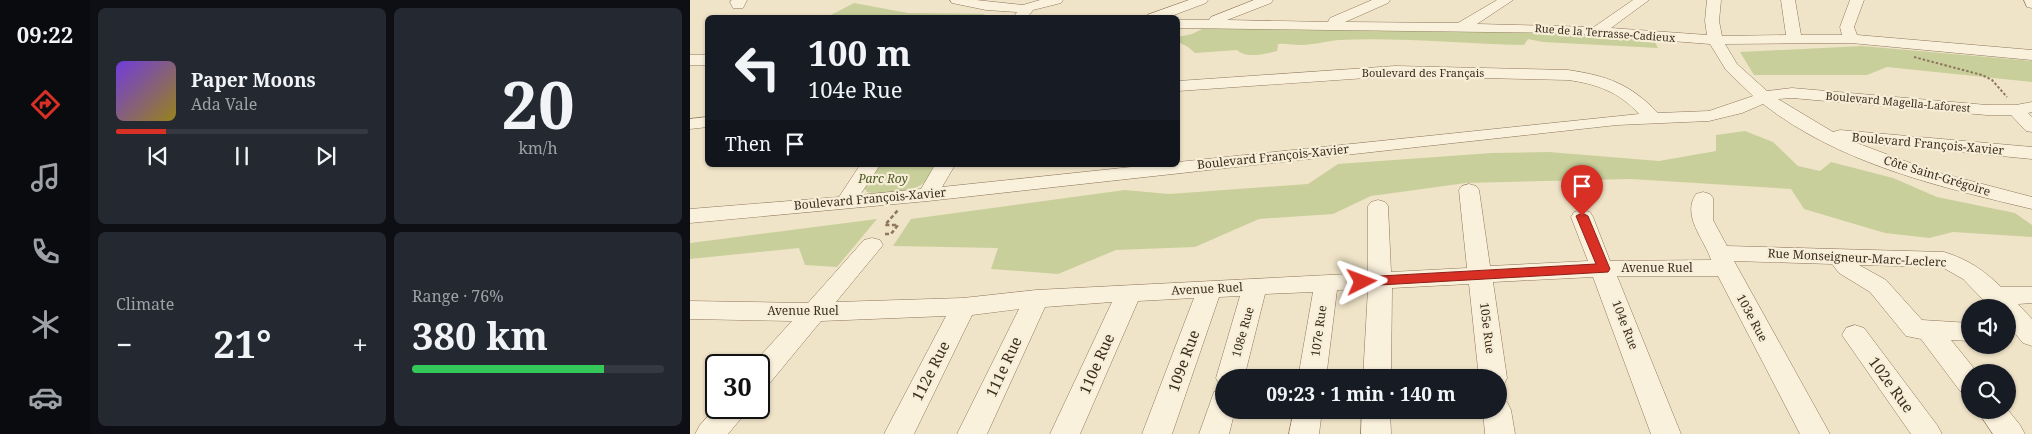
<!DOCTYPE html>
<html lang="en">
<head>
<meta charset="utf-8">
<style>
  :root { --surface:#171b24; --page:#242831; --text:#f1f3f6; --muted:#9ea1a6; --line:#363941; --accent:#d93025 }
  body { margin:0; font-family:"Noto Serif",serif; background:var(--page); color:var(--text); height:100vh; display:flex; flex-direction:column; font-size:19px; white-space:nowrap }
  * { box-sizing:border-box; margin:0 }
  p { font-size:16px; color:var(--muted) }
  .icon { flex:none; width:28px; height:28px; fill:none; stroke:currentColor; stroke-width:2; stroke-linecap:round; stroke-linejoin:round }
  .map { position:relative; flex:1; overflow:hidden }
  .side { display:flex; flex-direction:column; gap:8px; padding:8px; background:#0d0f14; width:600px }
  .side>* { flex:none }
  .banner { position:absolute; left:15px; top:15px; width:475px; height:152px; border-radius:8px; box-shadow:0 1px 4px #0004; background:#171b24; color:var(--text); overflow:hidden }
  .controls { position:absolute; left:1271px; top:299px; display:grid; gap:10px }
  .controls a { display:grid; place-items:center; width:55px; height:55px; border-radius:50%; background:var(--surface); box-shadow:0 1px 4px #0004; font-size:25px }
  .speed { position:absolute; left:15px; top:354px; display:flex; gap:10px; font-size:25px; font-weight:700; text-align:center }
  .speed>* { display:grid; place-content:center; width:65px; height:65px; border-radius:50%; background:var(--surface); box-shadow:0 1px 4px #0004; line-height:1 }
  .speed .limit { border:2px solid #111; border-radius:8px; background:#fff; color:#111 }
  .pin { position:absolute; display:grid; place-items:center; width:42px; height:42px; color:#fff; margin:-51px -21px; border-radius:50% 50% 50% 0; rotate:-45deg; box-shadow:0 0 5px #0007 }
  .pin .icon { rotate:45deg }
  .me { position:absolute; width:55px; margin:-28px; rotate:87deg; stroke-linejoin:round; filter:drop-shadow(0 0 4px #0008) }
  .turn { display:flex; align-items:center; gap:18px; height:105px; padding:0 20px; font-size:22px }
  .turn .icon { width:65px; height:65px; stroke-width:2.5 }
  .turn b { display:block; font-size:35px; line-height:42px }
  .then { display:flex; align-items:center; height:48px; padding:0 20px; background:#0003; gap:10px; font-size:19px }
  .big { font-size:38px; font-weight:700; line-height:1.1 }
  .side .tile { flex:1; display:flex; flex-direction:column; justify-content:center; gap:8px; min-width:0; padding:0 18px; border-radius:8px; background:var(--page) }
  .side .dial { align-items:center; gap:0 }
  .dial b { font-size:65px; line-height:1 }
  .song { display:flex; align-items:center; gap:15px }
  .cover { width:60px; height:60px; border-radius:8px; background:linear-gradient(135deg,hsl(260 70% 55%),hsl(50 70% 35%)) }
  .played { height:5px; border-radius:2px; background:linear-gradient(90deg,var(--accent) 20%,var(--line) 20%) }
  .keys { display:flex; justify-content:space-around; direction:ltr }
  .heat { display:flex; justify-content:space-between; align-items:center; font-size:28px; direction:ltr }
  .charge { height:8px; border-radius:4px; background:linear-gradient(90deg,#34c759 76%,var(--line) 0) }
  .side .tiles { flex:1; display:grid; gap:8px; grid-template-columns:repeat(2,1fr) }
  .trip { position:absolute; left:525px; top:369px; width:292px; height:50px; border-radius:25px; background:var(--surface); box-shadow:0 1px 4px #0004; font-weight:700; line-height:50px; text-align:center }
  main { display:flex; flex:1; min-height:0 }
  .menu { display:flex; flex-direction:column; width:90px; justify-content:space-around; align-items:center; background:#090b0e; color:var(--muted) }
  .menu .icon { width:35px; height:35px }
  .menu .current { color:var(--accent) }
  .menu b { font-size:22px; color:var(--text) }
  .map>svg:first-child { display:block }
  .green { fill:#c9cf9b }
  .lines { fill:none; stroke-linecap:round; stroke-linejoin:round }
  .minor-casing { stroke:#8d765c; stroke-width:1 }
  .path-far1 { stroke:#8d765c; stroke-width:2; stroke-dasharray:2.5 2; stroke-linecap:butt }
  .path { stroke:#8d765c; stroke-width:2.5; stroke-dasharray:4 2.5; stroke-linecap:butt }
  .minor { fill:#faf1dc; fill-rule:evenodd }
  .route { fill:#d93025; stroke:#8d1f18 }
  .labels { text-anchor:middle; stroke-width:4.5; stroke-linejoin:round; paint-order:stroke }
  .far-street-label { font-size:11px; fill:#3d2e20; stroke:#f7eed8 }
  .street-label { font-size:12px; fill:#3d2e20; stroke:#f7eed8 }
  .park-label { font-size:12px; font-style:italic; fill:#4d5a26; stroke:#f7eed8 }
  .near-street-label { font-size:15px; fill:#3d2e20; stroke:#f7eed8 }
</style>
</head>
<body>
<main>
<nav class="menu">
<b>09:22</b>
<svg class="icon current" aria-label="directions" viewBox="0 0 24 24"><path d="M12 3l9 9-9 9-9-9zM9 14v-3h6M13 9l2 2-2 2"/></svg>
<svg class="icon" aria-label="music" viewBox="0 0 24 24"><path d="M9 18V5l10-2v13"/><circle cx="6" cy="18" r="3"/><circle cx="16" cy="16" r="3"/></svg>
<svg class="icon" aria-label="phone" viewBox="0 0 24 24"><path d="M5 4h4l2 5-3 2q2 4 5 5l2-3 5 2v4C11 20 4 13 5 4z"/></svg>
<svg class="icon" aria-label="climate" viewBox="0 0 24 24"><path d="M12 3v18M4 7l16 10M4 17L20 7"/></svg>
<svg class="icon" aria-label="car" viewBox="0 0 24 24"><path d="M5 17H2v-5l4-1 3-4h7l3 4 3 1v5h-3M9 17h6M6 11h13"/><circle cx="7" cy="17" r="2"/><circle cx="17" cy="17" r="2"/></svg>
</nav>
<section class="side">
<div class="tiles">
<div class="tile">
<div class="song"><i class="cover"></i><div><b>Paper Moons</b><p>Ada Vale</p></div></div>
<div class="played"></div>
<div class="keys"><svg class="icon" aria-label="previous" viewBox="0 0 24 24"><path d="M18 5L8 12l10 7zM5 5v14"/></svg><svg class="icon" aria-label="pause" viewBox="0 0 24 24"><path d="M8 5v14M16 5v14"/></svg><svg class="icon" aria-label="next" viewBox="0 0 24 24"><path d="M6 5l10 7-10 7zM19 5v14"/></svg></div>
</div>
<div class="tile dial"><b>20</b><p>km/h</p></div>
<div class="tile"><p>Climate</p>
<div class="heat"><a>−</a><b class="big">21°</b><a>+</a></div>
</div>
<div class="tile"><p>Range · 76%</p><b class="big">380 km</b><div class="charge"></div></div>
</div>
</section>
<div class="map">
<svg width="1342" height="434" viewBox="0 0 1342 434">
  <rect width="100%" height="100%" fill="#f0e4c8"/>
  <path class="green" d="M 164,3 L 218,13 L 294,14 L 292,18 L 137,17 Z
    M 599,27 L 902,32 L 964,40 L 968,48 L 853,42 L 838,39 L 834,45 C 772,44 710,37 649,40 C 636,41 624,45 611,45 C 603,45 596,43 588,44 L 587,51 C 574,54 557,59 547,50 L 505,53 L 498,47 L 488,42 L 488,37 L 502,34 L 512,29 Z
    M 1172,46 L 1342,61 L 1342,82 L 1197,67 L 1177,75 L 1064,75 L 1050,52 Z
    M 1055,131 L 1083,142 L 1108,166 L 1130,171 L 1141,162 L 1203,178 L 1247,197 L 1325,213 L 1342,225 L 1342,237 L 1263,232 L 1239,238 L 1195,233 L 1114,209 L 1101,189 L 941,179 L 776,183 L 681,196 L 643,214 L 569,219 L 505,247 L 426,250 L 368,274 L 301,269 L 308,248 L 203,246 L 221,219 L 435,190 L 479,194 L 618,184 L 648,164 L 802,153 L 859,152 L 969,161 L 1026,151 L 1026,135 Z
    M 185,165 L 244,165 C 241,171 239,178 235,182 C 225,192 190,195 177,192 L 172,185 Z
    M 187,219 L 147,267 L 115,265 L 109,248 L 0,259 L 0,243 Z"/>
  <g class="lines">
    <g class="minor-casing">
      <path id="minor" d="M 42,0 L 57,0 L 53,8 L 43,8 L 40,2 Z
        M 260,0 L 286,0 L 333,5 L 350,0 L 373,0 L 371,3 L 343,10 L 337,18 L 323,18 L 327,12 L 296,10 L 262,3 Z
        M 499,0 L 518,0 L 516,3 L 476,18 L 455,18 L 457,15 Z
        M 564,0 L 583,0 L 581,3 L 537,20 L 638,22 L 640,18 L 682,0 L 700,0 L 698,3 L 655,22 L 768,23 L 807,0 L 823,0 L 787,24 L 904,27 L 943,0 L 959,0 L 921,28 L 1017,35 L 1015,21 L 1017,0 L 1031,0 L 1029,21 L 1032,36 L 1096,35 L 1091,0 L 1105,0 L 1111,35 L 1152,35 L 1150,27 L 1160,0 L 1174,0 L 1164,27 L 1167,35 L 1342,50 L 1342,60 L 1161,43 L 1035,44 L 1047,64 L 1077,91 L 1102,88 L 1297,105 L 1326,105 L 1342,102 L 1342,112 L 1338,113 L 1342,117 L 1342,132 L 1336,131 L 1321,115 L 1297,115 L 1102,98 L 1088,99 L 1143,132 L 1150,130 L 1342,147 L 1342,159 L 1164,142 L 1239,170 L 1342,197 L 1342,209 C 1250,187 1150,164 1073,104 L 1052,113 L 1019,121 L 927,125 L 238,201 L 0,223 L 0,209 L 149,197 L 170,165 L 190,165 L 170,195 L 231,189 L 245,165 L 265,165 L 252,187 L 460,165 L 488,165 L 488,162 L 949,114 C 929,92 907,84 878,80 L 705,76 L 488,91 L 488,81 L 705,66 L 878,70 C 918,76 940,84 968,113 L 1019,111 L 1063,96 L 1036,70 L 1020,44 L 880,33 L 488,28 L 488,20 L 519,20 L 521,17 Z
        M 1334,0 L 1342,0 L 1342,8 L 1337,7 Z
        M 0,55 L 18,55 L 18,65 L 0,65 Z
        M 18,117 L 18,127 L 0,129 L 0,119 Z
        M 779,184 L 786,186 L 789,190 L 800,266 L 898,261 L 881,217 L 884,212 L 892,210 L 900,212 L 903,217 L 920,261 L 1021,260 C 1015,240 991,216 1006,194 L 1013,192 L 1020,194 L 1023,198 L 1023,220 L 1037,246 L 1254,252 C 1277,259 1294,270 1311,287 L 1342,287 L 1342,303 L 1328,304 L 1342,319 L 1342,346 L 1333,343 L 1318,325 L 1318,308 L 1301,308 L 1273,279 L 1252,267 L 1169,265 L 1196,280 L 1232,320 L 1280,323 L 1280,341 L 1261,340 L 1287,372 L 1280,372 L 1280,394 L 1270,391 L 1231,339 L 1216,336 L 1180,292 L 1149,273 L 1142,264 L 1044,261 L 1140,434 L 1110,434 L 1028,276 L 927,276 L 991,434 L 961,434 L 903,277 L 803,282 L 817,378 L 813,386 L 809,387 L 809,378 L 789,378 L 779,284 L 702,288 L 701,378 L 673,378 L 678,289 L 647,290 L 636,378 L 608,378 L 623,292 L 575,294 L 554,378 L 534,378 L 534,387 L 530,386 L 526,378 L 550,296 L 529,297 L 482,434 L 452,434 L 504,298 L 448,301 L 390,434 L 360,434 L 422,302 L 355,307 L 297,434 L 267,434 L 329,309 L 282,315 L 224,434 L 194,434 L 256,316 L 131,321 L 79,384 L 69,387 L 69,365 L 62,365 L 102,321 L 0,319 L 0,301 L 118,303 L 174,240 L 182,238 L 190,240 L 193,245 L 146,302 L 273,298 L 346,290 L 678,273 L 678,206 L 681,202 L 688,200 L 695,202 L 698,206 L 701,272 L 777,268 L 769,190 L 772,186 Z
        M 1165,325 L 1174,328 L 1247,425 L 1252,434 L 1221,434 L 1152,335 L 1156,328 Z
        M 534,389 L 534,410 L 545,410 L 539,434 L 509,434 L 524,392 Z
        M 809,399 L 817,402 L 821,410 L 825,434 L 795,434 L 793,410 L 809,410 Z
        M 26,407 L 57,408 L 53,416 L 38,434 L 5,434 L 10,425 Z
        M 604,410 L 632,410 L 629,434 L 599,434 Z
        M 672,410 L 700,410 L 701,434 L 671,434 Z
        M 1287,410 L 1318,410 L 1330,425 L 1335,434 L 1303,434 Z"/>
    </g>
    <path class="path-far1" d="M 1224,57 L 1292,75 L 1302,80 L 1317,97"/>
    <path class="path" d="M 195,234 L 201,234 L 208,225 L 195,225 L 208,210"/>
    <use href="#minor" class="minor"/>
  </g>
  <path class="route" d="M 892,213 L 898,216 L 920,269 L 918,272 L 672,286 L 666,282 L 672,277 L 906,264 L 886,216 Z"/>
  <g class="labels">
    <g class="far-street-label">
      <text transform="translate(915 33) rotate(4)" y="4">Rue de la Terrasse-Cadieux</text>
      <text x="733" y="77">Boulevard des Français</text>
      <text transform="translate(1208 102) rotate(5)" y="4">Boulevard Magella-Laforest</text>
    </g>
    <g class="street-label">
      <text transform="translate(1238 144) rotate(5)" y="4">Boulevard François-Xavier</text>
      <text transform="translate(583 157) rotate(-6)" y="4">Boulevard François-Xavier</text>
      <text transform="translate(1247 176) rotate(17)" y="4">Côte Saint-Grégoire</text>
      <text transform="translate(180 199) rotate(-5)" y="4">Boulevard François-Xavier</text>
      <text transform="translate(1167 258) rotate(3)" y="4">Rue Monseigneur-Marc-Leclerc</text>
      <text x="967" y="272">Avenue Ruel</text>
      <text transform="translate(517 289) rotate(-3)" y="4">Avenue Ruel</text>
      <text x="113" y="315">Avenue Ruel</text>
      <text transform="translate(1062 318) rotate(62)" y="4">103e Rue</text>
      <text transform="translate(935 325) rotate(69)" y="4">104e Rue</text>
      <text transform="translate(797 328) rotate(83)" y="4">105e Rue</text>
      <text transform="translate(629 331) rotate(-82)" y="4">107e Rue</text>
      <text transform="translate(553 332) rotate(-74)" y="4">108e Rue</text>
    </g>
    <g class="park-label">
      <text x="193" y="183">Parc Roy</text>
    </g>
    <g class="near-street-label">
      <text transform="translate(494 361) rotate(-70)" y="5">109e Rue</text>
      <text transform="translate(407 364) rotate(-66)" y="5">110e Rue</text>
      <text transform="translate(314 367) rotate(-65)" y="5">111e Rue</text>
      <text transform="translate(241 371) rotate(-63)" y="5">112e Rue</text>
      <text transform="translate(1201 385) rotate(54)" y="5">102e Rue</text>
    </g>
  </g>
</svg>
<div class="controls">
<a><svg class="icon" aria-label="sound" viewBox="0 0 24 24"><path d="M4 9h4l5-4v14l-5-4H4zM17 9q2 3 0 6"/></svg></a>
<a><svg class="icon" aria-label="search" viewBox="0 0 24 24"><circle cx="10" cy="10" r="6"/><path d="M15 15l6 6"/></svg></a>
</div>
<div class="speed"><div class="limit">30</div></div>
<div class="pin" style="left:892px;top:216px;background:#d93025"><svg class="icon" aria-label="arrive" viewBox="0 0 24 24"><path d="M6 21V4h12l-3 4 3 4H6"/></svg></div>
<svg class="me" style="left:672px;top:282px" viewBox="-20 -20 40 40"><path d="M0-17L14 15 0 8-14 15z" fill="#d93025" stroke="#fff" stroke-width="4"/></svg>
<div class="trip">09:23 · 1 min · 140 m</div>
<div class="banner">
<div class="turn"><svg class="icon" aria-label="left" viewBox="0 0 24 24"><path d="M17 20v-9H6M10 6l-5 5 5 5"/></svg><div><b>100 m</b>104e Rue</div></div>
<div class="then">Then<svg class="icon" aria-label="arrive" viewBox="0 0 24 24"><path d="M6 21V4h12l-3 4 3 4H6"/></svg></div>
</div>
</div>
</main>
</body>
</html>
